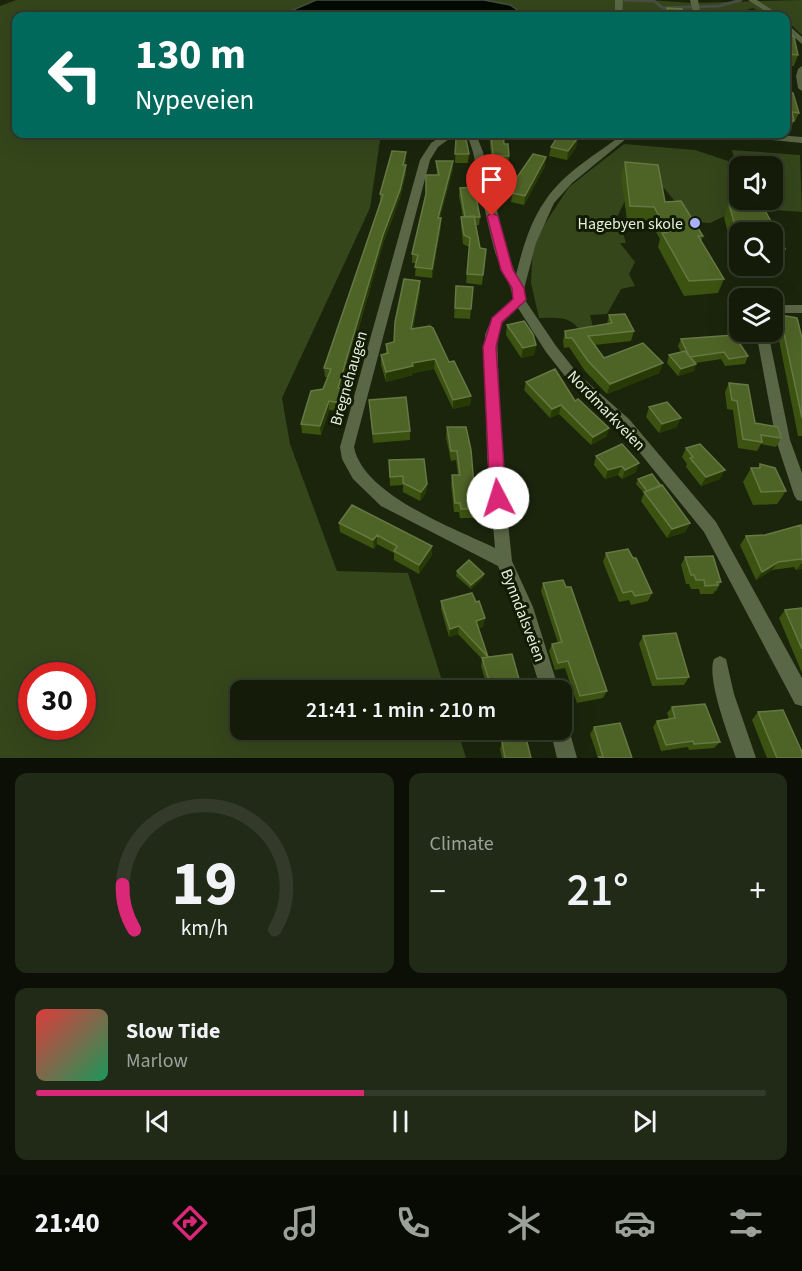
<!DOCTYPE html>
<html lang="en">
<head>
<meta charset="utf-8">
<style>
  :root { --surface:#141c09; --page:#212917; --text:#f1f3f6; --muted:#9da19c; --line:#333a2a; --accent:#db2777 }
  body { margin:0; font-family:"Source Sans 3",sans-serif; background:var(--page); color:var(--text); height:100vh; display:flex; flex-direction:column; font-size:22px; white-space:nowrap }
  * { box-sizing:border-box; margin:0 }
  p { font-size:20px; color:var(--muted) }
  .icon { flex:none; width:33px; height:33px; fill:none; stroke:currentColor; stroke-width:2; stroke-linecap:round; stroke-linejoin:round }
  .map { position:relative; height:758px; overflow:hidden }
  .sheet { display:flex; flex-direction:column; gap:15px; padding:15px; background:#0b0f05; flex:1 }
  .sheet>* { flex:none }
  .hud { position:absolute; left:12px; top:12px; width:778px; height:126px; border-radius:12px; box-shadow:0 6px 24px #0002,0 0 0 2px var(--line); background:#00695c; color:#fff; overflow:hidden }
  .fabs { position:absolute; left:729px; top:156px; display:grid; gap:12px }
  .fabs a { display:grid; place-items:center; width:54px; height:54px; border-radius:12px; background:var(--surface); box-shadow:0 6px 24px #0002,0 0 0 2px var(--line); font-size:30px }
  .speed { position:absolute; left:18px; top:662px; display:flex; gap:12px; font-size:30px; font-weight:700; text-align:center }
  .speed>* { display:grid; place-content:center; width:78px; height:78px; border-radius:50%; background:var(--surface); box-shadow:0 6px 24px #0002,0 0 0 2px var(--line); line-height:1 }
  .speed .limit { border:9px solid #d22; background:#fff; color:#111 }
  .pin { position:absolute; display:grid; place-items:center; width:51px; height:51px; color:#fff; margin:-62px -26px; border-radius:50% 50% 50% 0; rotate:-45deg; box-shadow:0 0 6px #0007 }
  .pin .icon { rotate:45deg }
  .me { position:absolute; width:66px; margin:-33px; rotate:355deg; stroke-linejoin:round; filter:drop-shadow(0 0 4px #0008) }
  .turn { display:flex; align-items:center; gap:21px; height:126px; padding:0 24px; font-size:27px }
  .turn .icon { width:78px; height:78px; stroke-width:2.5 }
  .turn b { display:block; font-size:42px; line-height:51px }
  .big { font-size:45px; font-weight:600; line-height:1.1 }
  .sheet .card { flex:1; display:flex; flex-direction:column; justify-content:center; gap:9px; min-width:0; padding:0 21px; border-radius:12px; background:var(--page) }
  .sheet .dial { align-items:center; gap:0 }
  .dial svg { height:156px; overflow:visible; fill:none; stroke:var(--line); stroke-width:7; stroke-linecap:round; text-anchor:middle }
  .dial text { fill:var(--text); stroke:none }
  .song { display:flex; align-items:center; gap:18px }
  .cover { width:72px; height:72px; border-radius:9px; background:linear-gradient(135deg,hsl(0 70% 55%),hsl(150 70% 35%)) }
  .played { height:6px; border-radius:3px; background:linear-gradient(90deg,var(--accent) 45%,var(--line) 45%) }
  .keys { display:flex; justify-content:space-around; direction:ltr }
  .heat { display:flex; justify-content:space-between; align-items:center; font-size:33px; direction:ltr }
  .sheet .tiles { flex:1; display:grid; gap:15px; grid-template-columns:1fr 1fr }
  .card:last-child { grid-column:span 2 }
  .trip { position:absolute; left:230px; top:680px; width:342px; height:60px; border-radius:12px; background:var(--surface); box-shadow:0 6px 24px #0002,0 0 0 2px var(--line); font-weight:600; line-height:60px; text-align:center }
  .tabs { display:flex; height:96px; justify-content:space-around; align-items:center; background:#080b04; color:var(--muted) }
  .tabs .icon { width:42px; height:42px }
  .tabs .active { color:var(--accent) }
  .tabs b { font-size:27px; color:var(--text) }
  .map>svg:first-child { display:block }
  .green { fill:#35461b; fill-rule:evenodd }
  .water { fill:#030a00; stroke:#474e43; stroke-width:1.5 }
  .lines { fill:none; stroke-linecap:round; stroke-linejoin:round }
  .stream { stroke:#474e43; stroke-width:3 }
  .minor { fill:#596746; fill-rule:evenodd }
  .wall { fill:#3c5210 }
  .shaded-wall { fill:#273905 }
  .building { fill:#4e6326; stroke:#667843; stroke-width:1.5 }
  .route { fill:#db2777; stroke:#8e194d; stroke-width:1.5 }
  .poi-dot { fill:#a7b1fc; stroke:#121b04; stroke-width:2 }
  .labels { text-anchor:middle; stroke-width:6; stroke-linejoin:round; paint-order:stroke }
  .poi-label { font-size:16px; fill:#e7eede; stroke:#121b04; text-anchor:end }
  .street-label { font-size:16px; fill:#e7eede; stroke:#121b04 }
</style>
</head>
<body>
<div class="map">
<svg width="802" height="758" viewBox="0 0 802 758">
  <rect width="100%" height="100%" fill="#1b250c"/>
  <path class="green" d="M 16,0 L 316,0 L 279,16 L 16,16 L 16,134 L 381,134 L 370,208 L 282,398 L 290,444 L 337,571 L 408,573 L 445,690 L 240,690 L 240,729 L 457,729 L 466,758 L 0,758 L 0,6 ZM 32,675 L 82,675 L 82,726 L 32,726 Z
    M 484,0 L 650,0 L 692,3 L 802,0 L 802,35 L 786,20 L 786,16 L 767,16 L 753,8 L 736,13 L 735,16 L 695,16 L 693,11 L 651,12 L 651,16 L 521,16 L 523,15 L 510,5 Z
    M 624,144 L 695,150 L 728,161 L 742,208 L 710,223 L 692,222 L 664,188 L 641,182 L 631,189 L 611,229 L 622,230 L 626,243 L 620,243 L 635,262 L 629,274 L 635,286 L 621,289 L 607,314 L 590,315 L 597,343 L 590,345 C 573,318 570,317 539,318 L 531,283 L 533,242 L 569,187 Z
    M 732,150 L 800,155 L 802,212 L 750,208 L 747,200 L 772,200 L 772,166 L 740,166 L 739,174 Z"/>
  <path class="water" d="M 316,0 L 484,0 L 510,5 L 523,14 L 279,16 Z"/>
  <g class="lines">
    <path class="stream" d="M 625,0 L 654,1 L 663,8 L 719,6 L 741,0"/>
    <path class="minor" d="M 615,0 L 623,0 L 622,16 L 615,16 Z
      M 690,0 L 698,0 L 701,16 L 694,16 Z
      M 748,0 L 757,0 L 781,16 L 773,16 Z
      M 786,23 L 802,37 L 802,44 L 786,30 Z
      M 802,66 L 802,91 L 798,88 L 796,76 L 798,69 Z
      M 445,134 L 456,134 L 438,147 L 430,160 L 354,447 C 363,495 454,528 495,548 L 487,455 L 485,335 L 492,318 L 513,299 C 511,282 500,268 495,252 C 486,219 480,185 473,152 L 469,140 L 462,134 L 472,134 L 478,139 L 483,152 L 507,252 L 516,275 C 522,250 530,222 545,201 C 563,173 597,154 623,134 L 632,134 L 572,183 L 554,203 L 536,243 L 524,289 L 525,300 L 556,346 L 578,374 L 629,419 L 716,522 L 802,678 L 802,706 L 795,704 L 704,532 L 619,427 L 568,380 L 546,352 L 518,308 L 502,323 L 497,335 L 501,455 L 512,561 L 533,607 L 559,690 L 541,690 L 515,607 L 498,566 L 381,506 L 353,479 L 342,459 L 340,447 L 420,160 L 431,143 Z
      M 737,134 L 766,134 L 802,137 L 802,143 L 742,137 Z
      M 772,305 L 802,305 L 802,313 L 772,313 Z
      M 756,332 L 768,332 L 790,440 L 802,473 L 802,501 L 797,500 L 794,495 L 776,440 Z
      M 720,656 L 726,659 L 734,694 L 756,758 L 736,758 C 729,737 706,678 714,659 Z
      M 561,720 L 567,722 L 577,758 L 557,758 L 550,729 L 561,729 Z"/>
  </g>
  <path class="wall" d="M 667,8 L 683,16 L 666,16 Z
    M 786,34 L 798,55 L 794,66 L 786,66 Z
    M 786,92 L 799,113 L 795,121 L 794,121 L 790,130 L 786,130 Z
    M 489,134 L 503,134 L 504,144 L 509,156 L 508,165 L 492,165 Z
    M 596,134 L 609,134 L 604,137 Z
    M 456,139 L 469,154 L 468,163 L 455,163 Z
    M 577,139 L 576,148 L 567,160 L 549,156 L 551,147 Z
    M 406,160 L 405,165 L 406,165 L 406,174 L 400,198 L 383,244 L 341,389 L 349,390 L 350,399 L 345,412 L 329,410 L 321,435 L 302,433 L 301,424 L 323,389 L 328,377 L 325,377 L 324,368 L 380,202 L 380,194 Z
    M 436,161 L 453,161 L 453,169 L 440,218 L 441,218 L 441,226 L 432,278 L 415,276 L 416,263 L 412,263 L 412,254 L 437,175 Z
    M 625,162 L 665,202 L 703,236 L 701,242 L 724,279 L 718,293 L 684,296 L 658,247 L 660,239 L 650,221 L 627,220 L 621,176 Z
    M 545,166 L 524,205 L 511,202 L 512,196 L 510,195 L 511,186 Z
    M 460,188 L 480,217 L 479,225 L 476,225 L 480,248 L 486,249 L 482,285 L 466,283 L 469,247 L 463,244 L 461,226 L 461,217 L 463,217 L 459,196 Z
    M 729,204 L 763,207 L 772,223 L 775,224 L 785,249 L 778,263 L 772,263 L 772,232 L 740,232 L 740,248 L 732,247 L 724,218 Z
    M 420,281 L 420,291 L 413,329 L 449,362 L 471,396 L 470,405 L 453,409 L 434,369 L 413,373 L 413,375 L 386,382 L 381,365 L 381,355 L 386,354 L 386,344 L 394,342 Z
    M 456,286 L 473,287 L 470,319 L 454,318 Z
    M 609,315 L 634,331 L 631,341 L 594,345 L 604,358 L 663,363 L 659,373 L 607,394 L 585,371 L 569,347 L 564,348 L 563,341 L 565,331 L 607,324 Z
    M 780,315 L 802,338 L 802,436 L 798,436 L 776,325 Z
    M 507,325 L 536,345 L 534,355 L 521,358 L 506,335 Z
    M 681,339 L 748,356 L 745,364 L 725,366 L 721,359 L 696,363 L 696,364 L 694,371 L 678,376 L 667,363 L 669,355 L 681,352 L 678,346 Z
    M 526,382 L 575,401 L 607,436 L 591,445 L 559,414 L 550,418 L 524,390 Z
    M 729,383 L 755,423 L 781,438 L 776,447 L 761,444 L 757,451 L 738,448 L 733,410 L 727,409 L 725,392 Z
    M 369,400 L 410,431 L 410,440 L 373,443 Z
    M 649,407 L 677,427 L 659,433 L 646,417 Z
    M 447,427 L 466,427 L 476,509 L 475,518 L 460,518 L 459,512 L 454,512 L 451,484 L 452,475 L 458,475 L 456,460 L 451,461 L 446,437 Z
    M 622,444 L 636,472 L 622,479 L 618,475 L 605,479 L 594,465 L 596,456 Z
    M 686,448 L 720,479 L 701,486 L 686,467 L 687,464 L 682,457 Z
    M 389,460 L 427,484 L 426,493 L 420,501 L 403,492 L 403,485 L 390,486 Z
    M 760,464 L 786,491 L 777,504 L 753,505 L 743,482 L 751,468 L 758,468 Z
    M 638,479 L 690,523 L 685,532 L 667,538 L 641,501 L 644,493 L 636,484 Z
    M 352,505 L 432,555 L 419,574 L 394,560 L 394,553 L 377,544 L 374,549 L 340,532 L 339,523 Z
    M 802,527 L 802,569 L 796,570 L 794,567 L 772,570 L 756,580 L 740,545 L 746,536 L 765,535 Z
    M 606,553 L 633,558 L 652,593 L 648,601 L 631,605 L 629,600 L 619,602 L 603,562 Z
    M 685,557 L 721,582 L 716,591 L 715,591 L 713,594 L 700,594 L 699,589 L 691,589 L 689,584 L 686,584 L 681,565 Z
    M 457,571 L 483,578 L 471,589 L 456,576 Z
    M 543,583 L 607,691 L 603,698 L 577,703 L 565,668 L 555,670 L 549,651 L 552,644 L 558,643 L 541,591 Z
    M 441,601 L 476,602 L 485,618 L 483,627 L 478,628 L 488,657 L 522,690 L 488,690 L 481,666 L 482,659 L 458,634 L 449,637 L 441,609 Z
    M 802,608 L 802,673 L 779,618 L 785,610 Z
    M 643,636 L 689,677 L 684,685 L 652,686 L 639,644 Z
    M 672,707 L 720,742 L 714,748 L 689,750 L 688,747 L 661,751 L 653,727 L 657,721 L 669,719 L 667,713 Z
    M 758,712 L 802,758 L 767,758 L 752,720 Z
    M 594,727 L 632,758 L 598,758 L 590,734 Z
    M 502,742 L 531,758 L 502,758 L 500,749 Z"/>
  <path class="shaded-wall" d="M 577,139 L 576,148 L 567,160 L 568,151 Z
    M 406,152 L 406,160 L 403,173 L 403,165 Z
    M 546,157 L 545,166 L 524,205 L 525,196 Z
    M 453,161 L 453,169 L 438,226 L 438,218 Z
    M 406,165 L 406,174 L 400,198 L 383,244 L 338,397 L 338,388 L 383,235 Z
    M 441,218 L 441,226 L 432,278 L 432,269 Z
    M 420,281 L 420,291 L 411,338 L 411,329 Z
    M 536,345 L 534,355 L 521,358 L 523,348 Z
    M 435,359 L 434,369 L 413,373 L 413,375 L 386,382 L 386,372 L 412,363 Z
    M 663,363 L 659,373 L 607,394 L 610,384 Z
    M 696,364 L 694,371 L 678,376 L 681,369 Z
    M 349,390 L 350,399 L 345,412 L 345,404 Z
    M 471,396 L 470,405 L 453,409 L 453,400 Z
    M 329,401 L 329,410 L 321,435 L 320,426 Z
    M 561,405 L 559,414 L 550,418 L 552,409 Z
    M 681,418 L 677,427 L 659,433 L 662,424 Z
    M 609,428 L 607,436 L 591,445 L 593,437 Z
    M 639,463 L 636,472 L 622,479 L 625,470 Z
    M 622,466 L 618,475 L 605,479 L 608,470 Z
    M 725,470 L 720,479 L 701,486 L 706,477 Z
    M 427,484 L 426,493 L 420,501 L 421,492 Z
    M 690,523 L 685,532 L 667,538 L 672,529 Z
    M 377,535 L 377,544 L 374,549 L 373,540 Z
    M 432,546 L 432,555 L 419,574 L 419,565 Z
    M 778,562 L 772,570 L 756,580 L 762,572 Z
    M 802,563 L 802,569 L 796,570 Z
    M 484,574 L 483,578 L 471,589 L 471,585 Z
    M 485,618 L 483,627 L 474,629 L 476,621 Z
    M 459,626 L 458,634 L 449,637 L 450,629 Z"/>
  <path class="building" d="M 667,8 L 682,9 L 683,16 L 669,16 Z
    M 786,34 L 790,34 L 794,37 L 798,55 L 786,54 Z
    M 786,92 L 793,93 L 799,113 L 792,112 L 794,121 L 786,121 Z
    M 491,134 L 503,134 L 504,144 L 508,144 L 509,156 L 493,156 Z
    M 558,136 L 577,139 L 568,151 L 551,147 Z
    M 456,139 L 466,139 L 469,154 L 455,154 Z
    M 392,151 L 406,152 L 403,165 L 406,165 L 400,190 L 383,235 L 338,388 L 349,390 L 345,404 L 329,401 L 320,426 L 301,424 L 311,391 L 323,389 L 331,369 L 324,368 L 383,195 L 380,194 Z
    M 533,154 L 546,157 L 525,196 L 512,193 L 515,187 L 511,186 Z
    M 436,161 L 453,161 L 438,218 L 441,218 L 432,269 L 415,267 L 418,255 L 412,254 L 426,194 L 426,175 L 439,175 Z
    M 625,162 L 658,165 L 665,202 L 681,201 L 703,236 L 698,236 L 724,279 L 689,281 L 662,233 L 668,232 L 654,207 L 630,206 Z
    M 474,187 L 480,217 L 465,217 L 460,188 Z
    M 729,204 L 763,207 L 772,223 L 775,224 L 785,249 L 772,248 L 772,232 L 737,233 Z
    M 474,216 L 480,248 L 486,249 L 483,275 L 467,274 L 470,238 L 464,235 L 461,217 Z
    M 404,279 L 420,281 L 411,329 L 430,326 L 433,328 L 449,362 L 454,361 L 471,396 L 453,400 L 435,359 L 412,363 L 413,366 L 386,372 L 381,355 L 388,353 L 386,344 L 394,342 L 395,322 Z
    M 456,286 L 473,287 L 471,309 L 455,308 Z
    M 625,314 L 634,331 L 588,336 L 604,358 L 643,343 L 663,363 L 610,384 L 588,361 L 572,338 L 566,338 L 565,331 L 612,323 L 609,315 Z
    M 780,315 L 797,318 L 802,338 L 802,418 Z
    M 524,321 L 533,334 L 536,345 L 523,348 L 507,325 Z
    M 734,335 L 748,356 L 729,359 L 724,352 L 690,357 L 696,364 L 681,369 L 669,355 L 685,351 L 689,356 L 681,339 Z
    M 555,369 L 575,401 L 578,399 L 609,428 L 593,437 L 561,405 L 552,409 L 526,382 Z
    M 729,383 L 748,385 L 755,423 L 778,427 L 781,438 L 761,435 L 762,442 L 743,439 L 737,401 L 732,400 Z
    M 406,397 L 410,431 L 373,434 L 369,400 Z
    M 667,402 L 681,418 L 662,424 L 649,407 Z
    M 447,427 L 466,427 L 471,450 L 476,509 L 461,509 L 460,503 L 455,503 L 452,475 L 460,475 L 457,451 L 451,451 Z
    M 622,444 L 639,463 L 625,470 L 622,466 L 608,470 L 596,456 Z
    M 700,444 L 725,470 L 706,477 L 690,458 L 693,457 L 686,448 Z
    M 424,459 L 427,484 L 421,492 L 403,483 L 403,476 L 390,477 L 389,460 Z
    M 760,464 L 775,468 L 786,491 L 761,492 L 751,468 L 760,468 Z
    M 652,474 L 661,486 L 647,491 L 638,479 Z
    M 662,485 L 690,523 L 672,529 L 644,492 Z
    M 352,505 L 432,546 L 419,565 L 394,551 L 397,546 L 377,535 L 373,540 L 339,523 Z
    M 801,525 L 802,560 L 801,559 L 778,562 L 762,572 L 746,536 L 765,535 Z
    M 628,549 L 633,558 L 636,558 L 652,593 L 635,596 L 632,591 L 623,593 L 606,553 Z
    M 713,556 L 721,582 L 717,582 L 718,585 L 705,586 L 704,580 L 696,580 L 694,575 L 691,575 L 685,557 Z
    M 469,560 L 484,574 L 471,585 L 457,571 Z
    M 563,580 L 566,587 L 571,587 L 607,691 L 580,696 L 568,661 L 558,663 L 552,644 L 562,642 L 543,583 Z
    M 472,593 L 476,602 L 479,601 L 485,618 L 476,621 L 488,657 L 459,626 L 450,629 L 441,601 Z
    M 802,608 L 802,649 L 785,610 Z
    M 676,633 L 689,677 L 657,679 L 643,636 Z
    M 512,654 L 522,690 L 492,690 L 482,658 Z
    M 705,704 L 720,742 L 694,744 L 693,741 L 666,745 L 657,721 L 675,718 L 672,707 Z
    M 783,710 L 802,752 L 802,758 L 777,758 L 758,712 Z
    M 620,723 L 632,758 L 600,758 L 599,757 L 603,757 L 594,727 Z
    M 526,738 L 531,758 L 505,758 L 502,742 Z"/>
  <path class="route" d="M 492,213 L 498,216 L 513,270 L 524,288 L 526,300 L 502,322 L 496,347 L 506,498 L 498,504 L 490,498 L 483,347 L 492,318 L 513,299 L 512,288 L 501,270 L 487,216 Z"/>
  <circle class="poi-dot" cx="695" cy="223" r="6"/>
  <g class="labels">
    <g class="poi-label">
      <text x="683" y="229">Hagebyen skole</text>
    </g>
    <g class="street-label">
      <text transform="translate(348 378) rotate(-74)" y="6">Bregnehaugen</text>
      <text transform="translate(607 410) rotate(46)" y="6">Nordmarkveien</text>
      <text transform="translate(524 615) rotate(69)" y="6">Bynndalsveien</text>
    </g>
  </g>
</svg>
<div class="fabs">
<a><svg class="icon" aria-label="sound" viewBox="0 0 24 24"><path d="M4 9h4l5-4v14l-5-4H4zM17 9q2 3 0 6"/></svg></a>
<a><svg class="icon" aria-label="search" viewBox="0 0 24 24"><circle cx="10" cy="10" r="6"/><path d="M15 15l6 6"/></svg></a>
<a><svg class="icon" aria-label="layers" viewBox="0 0 24 24"><path d="M12 4l9 5-9 5-9-5zM3 14l9 5 9-5"/></svg></a>
</div>
<div class="speed"><div class="limit">30</div></div>
<div class="pin" style="left:492px;top:216px;background:#d93025"><svg class="icon" aria-label="arrive" viewBox="0 0 24 24"><path d="M6 21V4h12l-3 4 3 4H6"/></svg></div>
<svg class="me" style="left:498px;top:498px" viewBox="-20 -20 40 40"><circle r="19" fill="#fff"/><path d="M0-13L10 11 0 6-10 11z" fill="#db2777"/></svg>
<div class="trip">21:41 · 1 min · 210 m</div>
<div class="hud">
<div class="turn"><svg class="icon" aria-label="left" viewBox="0 0 24 24"><path d="M17 20v-9H6M10 6l-5 5 5 5"/></svg><div><b>130 m</b>Nypeveien</div></div>
</div>
</div>
<section class="sheet">
<div class="tiles">
<div class="card dial"><svg viewBox="0 0 100 80">
<path d="M14 69A42 42 0 1 1 86 69"/>
<path d="M14 69A42 42 0 0 1 8 46" stroke="#db2777"/>
<text x="50" y="56" font-size="32" font-weight="700">19</text>
<text x="50" y="72" font-size="11">km/h</text>
</svg></div>
<div class="card"><p>Climate</p>
<div class="heat"><a>−</a><b class="big">21°</b><a>+</a></div>
</div>
<div class="card">
<div class="song"><i class="cover"></i><div><b>Slow Tide</b><p>Marlow</p></div></div>
<div class="played"></div>
<div class="keys"><svg class="icon" aria-label="previous" viewBox="0 0 24 24"><path d="M18 5L8 12l10 7zM5 5v14"/></svg><svg class="icon" aria-label="pause" viewBox="0 0 24 24"><path d="M8 5v14M16 5v14"/></svg><svg class="icon" aria-label="next" viewBox="0 0 24 24"><path d="M6 5l10 7-10 7zM19 5v14"/></svg></div>
</div>
</div>
</section>
<nav class="tabs">
<b>21:40</b>
<svg class="icon active" aria-label="directions" viewBox="0 0 24 24"><path d="M12 3l9 9-9 9-9-9zM9 14v-3h6M13 9l2 2-2 2"/></svg>
<svg class="icon" aria-label="music" viewBox="0 0 24 24"><path d="M9 18V5l10-2v13"/><circle cx="6" cy="18" r="3"/><circle cx="16" cy="16" r="3"/></svg>
<svg class="icon" aria-label="phone" viewBox="0 0 24 24"><path d="M5 4h4l2 5-3 2q2 4 5 5l2-3 5 2v4C11 20 4 13 5 4z"/></svg>
<svg class="icon" aria-label="climate" viewBox="0 0 24 24"><path d="M12 3v18M4 7l16 10M4 17L20 7"/></svg>
<svg class="icon" aria-label="car" viewBox="0 0 24 24"><path d="M5 17H2v-5l4-1 3-4h7l3 4 3 1v5h-3M9 17h6M6 11h13"/><circle cx="7" cy="17" r="2"/><circle cx="17" cy="17" r="2"/></svg>
<svg class="icon" aria-label="filters" viewBox="0 0 24 24"><path d="M4 7h16M4 17h16"/><circle cx="9" cy="7" r="2"/><circle cx="15" cy="17" r="2"/></svg>
</nav>
</body>
</html>
